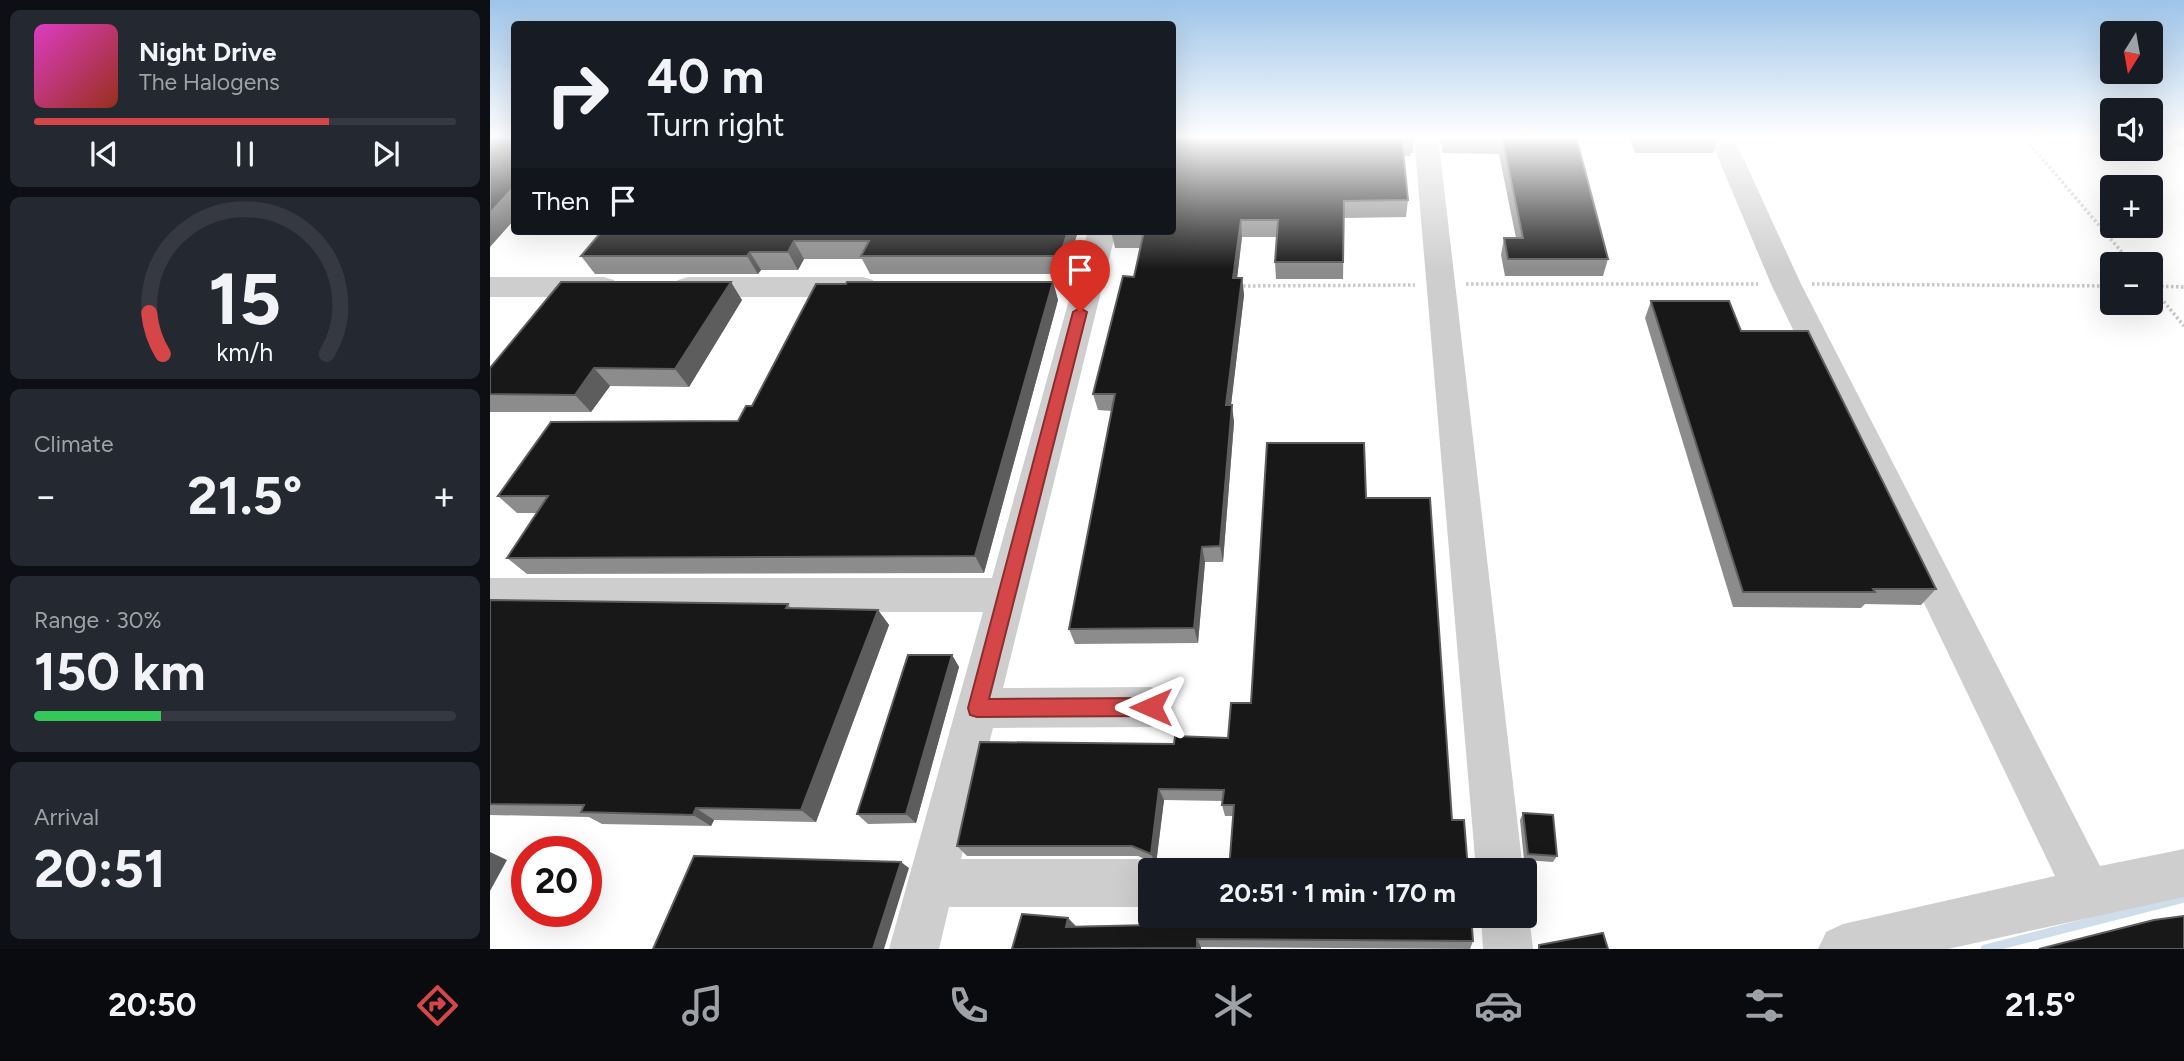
<!DOCTYPE html>
<html lang="en">
<head>
<meta charset="utf-8">
<style>
  :root { --surface:#171b24; --page:#242831; --text:#f1f3f6; --muted:#9ea1a6; --line:#363941; --accent:#d44647 }
  body { margin:0; font-family:Figtree,sans-serif; background:var(--page); color:var(--text); height:100vh; display:flex; flex-direction:column; font-size:26px; white-space:nowrap }
  * { box-sizing:border-box; margin:0 }
  p { font-size:23px; color:var(--muted) }
  .icon { flex:none; width:38px; height:38px; fill:none; stroke:currentColor; stroke-width:2; stroke-linecap:round; stroke-linejoin:round }
  .map { position:relative; flex:1; overflow:hidden }
  .panel { display:flex; flex-direction:column; gap:10px; padding:10px; background:#0d0f14; width:490px }
  .panel>* { flex:none }
  .hud { position:absolute; left:21px; top:21px; width:665px; height:214px; border-radius:7px; box-shadow:0 7px 28px #0002; background:#171b24; color:var(--text); overflow:hidden }
  .needle { width:46px; rotate:191deg }
  .tools { position:absolute; left:1610px; top:21px; display:grid; gap:14px }
  .tools a { display:grid; place-items:center; width:63px; height:63px; border-radius:7px; background:var(--surface); box-shadow:0 7px 28px #0002; font-size:35px }
  .speed { position:absolute; left:21px; top:836px; display:flex; gap:14px; font-size:35px; font-weight:700; text-align:center }
  .speed>* { display:grid; place-content:center; width:91px; height:91px; border-radius:50%; background:var(--surface); box-shadow:0 7px 28px #0002; line-height:1 }
  .speed .limit { border:10px solid #d22; background:#fff; color:#111 }
  .pin { position:absolute; display:grid; place-items:center; width:60px; height:60px; color:#fff; margin:-72px -30px; border-radius:50% 50% 50% 0; rotate:-45deg; box-shadow:0 0 7px #0007 }
  .pin .icon { rotate:45deg }
  .me { position:absolute; width:77px; margin:-38px; rotate:270deg; stroke-linejoin:round; filter:drop-shadow(0 0 5px #0008) }
  .turn { display:flex; align-items:center; gap:24px; height:147px; padding:0 21px; font-size:32px }
  .turn .icon { width:91px; height:91px; stroke-width:2.5 }
  .turn b { display:block; font-size:49px; line-height:60px }
  .then { display:flex; align-items:center; height:66px; padding:0 21px; background:#0003; gap:14px; font-size:26px }
  .big { font-size:52px; font-weight:700; line-height:1.1 }
  .panel .tile { flex:1; display:flex; flex-direction:column; justify-content:center; gap:10px; min-width:0; padding:0 24px; border-radius:10px; background:var(--page) }
  .panel .dial { align-items:center; gap:0 }
  .dial svg { height:182px; overflow:visible; fill:none; stroke:var(--line); stroke-width:7; stroke-linecap:round; text-anchor:middle }
  .dial text { fill:var(--text); stroke:none }
  .song { display:flex; align-items:center; gap:21px }
  .cover { width:84px; height:84px; border-radius:10px; background:linear-gradient(135deg,hsl(310 70% 55%),hsl(10 70% 35%)) }
  .played { height:7px; border-radius:4px; background:linear-gradient(90deg,var(--accent) 70%,var(--line) 70%) }
  .keys { display:flex; justify-content:space-around; direction:ltr }
  .heat { display:flex; justify-content:space-between; align-items:center; font-size:38px; direction:ltr }
  .charge { height:10px; border-radius:5px; background:linear-gradient(90deg,#34c759 30%,var(--line) 0) }
  .trip { position:absolute; left:648px; top:858px; width:399px; height:70px; border-radius:7px; background:var(--surface); box-shadow:0 7px 28px #0002; font-weight:700; line-height:70px; text-align:center }
  .menu { display:flex; height:112px; justify-content:space-around; align-items:center; background:#090b0e; color:var(--muted) }
  .menu .icon { width:49px; height:49px }
  .menu .current { color:var(--accent) }
  .menu b { font-size:32px; color:var(--text) }
  main { display:flex; flex:1; min-height:0 }
  .map>svg:first-child { display:block }
  .lines { fill:none; stroke-linecap:round; stroke-linejoin:round }
  .stream { stroke:#cfddea; stroke-width:9 }
  .path { stroke:#c8c8c8; stroke-width:3.5; stroke-dasharray:2.5 2.5; stroke-linecap:butt }
  .minor { fill:#cecece; fill-rule:evenodd }
  .wall { fill:#8c8c8c }
  .shaded-wall { fill:#5d5d5d }
  .building { fill:#181818; stroke:#5d5d5d; stroke-width:2 }
  .route { fill:#d44647; stroke:#8a2e2e; stroke-width:2 }
</style>
</head>
<body>
<main>
<section class="panel">
<div class="tile">
<div class="song"><i class="cover"></i><div><b>Night Drive</b><p>The Halogens</p></div></div>
<div class="played"></div>
<div class="keys"><svg class="icon" aria-label="previous" viewBox="0 0 24 24"><path d="M18 5L8 12l10 7zM5 5v14"/></svg><svg class="icon" aria-label="pause" viewBox="0 0 24 24"><path d="M8 5v14M16 5v14"/></svg><svg class="icon" aria-label="next" viewBox="0 0 24 24"><path d="M6 5l10 7-10 7zM19 5v14"/></svg></div>
</div>
<div class="tile dial"><svg viewBox="0 0 100 80">
<path d="M14 69A42 42 0 1 1 86 69"/>
<path d="M14 69A42 42 0 0 1 8 51" stroke="#d44647"/>
<text x="50" y="56" font-size="32" font-weight="700">15</text>
<text x="50" y="72" font-size="11">km/h</text>
</svg></div>
<div class="tile"><p>Climate</p>
<div class="heat"><a>−</a><b class="big">21.5°</b><a>+</a></div>
</div>
<div class="tile"><p>Range · 30%</p><b class="big">150 km</b><div class="charge"></div></div>
<div class="tile"><p>Arrival</p><b class="big">20:51</b></div>
</section>
<div class="map">
<svg width="1694" height="949" viewBox="0 0 1694 949">
  <rect width="100%" height="100%" fill="#fff"/>
  <g class="lines">
    <path class="stream" d="M 1495,949 L 1694,898"/>
    <path class="path" d="M 1533,136 L 1642,264
      M 976,284 L 1268,284
      M 1322,284 L 1622,286
      M 748,286 L 925,285
      M 1661,286 L 1694,326
      M 1661,286 L 1694,287"/>
    <path class="minor" d="M 924,136 L 948,136 L 1033,870 L 986,870 Z
      M 1219,136 L 1243,136 L 1311,284 L 1610,866 L 1694,849 L 1694,897 L 1458,949 L 1328,949 L 1336,932 L 1353,924 L 1565,876 L 1281,284 Z
      M 1677,136 L 1694,136 L 1694,147 L 1685,145 Z
      M 598,231 L 626,231 L 513,688 L 661,687 L 676,693 L 682,707 L 676,721 L 661,727 L 503,728 L 471,859 L 648,859 L 665,866 L 666,870 L 660,870 L 660,902 L 648,907 L 459,907 L 449,949 L 399,949 L 493,612 L 0,612 L 0,578 L 502,578 Z
      M 0,277 L 114,277 L 124,280 L 129,287 L 124,294 L 114,297 L 0,297 Z
      M 198,277 L 373,277 L 383,280 L 388,287 L 383,294 L 373,297 L 198,297 L 188,294 L 183,287 L 188,280 Z
      M 1034,903 L 1039,915 L 1043,949 L 993,949 L 991,915 L 1034,915 Z"/>
  </g>
  <path class="wall" d="M 682,136 L 924,136 L 923,153 L 920,153 L 920,156 L 913,156 L 918,200 L 916,217 L 854,218 L 853,279 L 786,279 L 785,262 L 787,237 L 752,237 L 747,278 L 752,278 L 754,295 L 741,405 L 744,422 L 733,562 L 715,562 L 708,643 L 585,644 L 579,629 L 622,411 L 608,410 L 603,394 L 644,277 L 651,248 L 625,248 L 621,231 L 682,231 Z
    M 949,136 L 1086,136 L 1118,259 L 1113,276 L 1015,276 L 1011,255 L 1014,238 L 1026,238 L 1009,154 L 953,153 Z
    M 1139,136 L 1229,136 L 1223,153 L 1145,153 Z
    M 112,231 L 588,231 L 575,274 L 380,274 L 372,259 L 314,259 L 308,270 L 271,270 L 268,274 L 105,274 L 91,256 Z
    M 563,282 L 568,300 L 494,573 L 37,574 L 17,558 L 47,513 L 27,513 L 8,496 L 248,421 L 262,406 Z
    M 252,300 L 199,387 L 120,386 L 101,412 L 0,412 L 0,368 Z
    M 1161,301 L 1251,331 L 1446,589 L 1431,605 L 1375,604 L 1371,608 L 1243,607 L 1155,318 Z
    M 874,443 L 743,816 L 735,816 L 732,805 L 733,801 L 674,800 L 666,864 L 648,856 L 477,856 L 467,846 L 684,744 L 738,738 L 761,703 Z
    M 0,600 L 298,604 L 301,608 L 388,610 L 399,625 L 326,822 L 224,820 L 221,826 L 112,824 L 99,817 L 0,815 Z
    M 462,655 L 469,667 L 426,823 L 378,824 L 367,814 Z
    M 1033,813 L 1067,856 L 1063,862 L 1034,860 L 1030,820 Z
    M 578,918 L 586,926 L 661,925 L 983,941 L 980,949 L 711,947 L 711,949 L 522,949 Z"/>
  <path class="shaded-wall" d="M 24,187 L 24,220 L 0,247 L 0,213 Z
    M 751,220 L 752,237 L 745,295 L 743,278 Z
    M 578,231 L 588,231 L 575,274 L 570,256 Z
    M 304,241 L 314,259 L 308,270 L 298,252 Z
    M 260,252 L 271,270 L 268,274 L 257,256 Z
    M 752,278 L 754,295 L 739,422 L 736,405 Z
    M 241,282 L 252,300 L 199,387 L 185,369 Z
    M 563,282 L 568,300 L 494,573 L 485,556 Z
    M 104,368 L 120,386 L 101,412 L 85,395 Z
    M 742,405 L 744,422 L 733,562 L 730,546 Z
    M 712,547 L 715,562 L 708,643 L 704,628 Z
    M 388,610 L 399,625 L 326,822 L 311,810 Z
    M 462,655 L 469,667 L 426,823 L 416,814 Z
    M 669,789 L 674,800 L 666,864 L 661,854 Z
    M 206,808 L 224,820 L 221,826 L 203,815 Z
    M 0,852 L 17,860 L 0,891 Z
    M 411,862 L 419,868 L 394,949 L 383,949 Z
    M 578,918 L 586,927 L 576,927 Z
    M 707,939 L 711,947 L 711,949 L 707,948 Z"/>
  <path class="building" d="M 0,136 L 24,136 L 24,187 L 0,213 Z
    M 682,136 L 924,136 L 921,136 L 921,139 L 912,139 L 918,200 L 854,201 L 853,262 L 785,262 L 788,220 L 751,220 L 743,278 L 752,278 L 736,405 L 742,405 L 730,546 L 712,547 L 704,628 L 579,629 L 625,394 L 603,394 L 633,276 L 644,277 L 654,231 L 632,231 L 682,231 Z
    M 954,136 L 1086,136 L 1118,259 L 1018,259 L 1014,238 L 1033,238 L 1012,137 Z
    M 112,231 L 578,231 L 570,256 L 371,256 L 379,241 L 304,241 L 298,252 L 260,252 L 257,256 L 91,256 Z
    M 71,282 L 241,282 L 185,369 L 104,368 L 85,395 L 0,394 L 0,368 Z
    M 357,282 L 563,282 L 485,556 L 17,558 L 58,496 L 8,496 L 61,422 L 248,421 L 256,406 L 262,406 L 326,284 L 356,284 Z
    M 1161,301 L 1239,301 L 1251,331 L 1318,331 L 1446,589 L 1383,589 L 1385,592 L 1253,592 Z
    M 777,443 L 874,443 L 876,498 L 940,498 L 962,820 L 974,820 L 978,870 L 739,870 L 744,805 L 732,805 L 734,790 L 669,789 L 661,854 L 642,846 L 467,846 L 490,742 L 684,744 L 685,736 L 738,738 L 741,703 L 761,703 Z
    M 0,600 L 298,604 L 296,608 L 388,610 L 311,810 L 206,808 L 203,815 L 91,812 L 94,805 L 0,804 Z
    M 418,655 L 462,655 L 416,814 L 367,814 Z
    M 1033,813 L 1063,815 L 1067,856 L 1038,854 Z
    M 204,856 L 411,862 L 383,949 L 163,949 Z
    M 532,914 L 578,918 L 576,927 L 661,925 L 662,915 L 981,915 L 983,941 L 707,939 L 707,948 L 522,949 Z
    M 1694,916 L 1694,949 L 1549,949 L 1664,920 Z
    M 1113,933 L 1118,949 L 1049,949 L 1049,945 Z"/>
  <linearGradient id="sky" x2="0" y2="1"><stop stop-color="#9ec4e9"/><stop offset="0.51" stop-color="#fff"/><stop offset="1" stop-color="#fff" stop-opacity="0"/></linearGradient>
  <rect width="1694" height="269" fill="url(#sky)"/>
  <path class="route" d="M 590,308 L 597,312 L 499,699 L 661,698 L 668,701 L 671,707 L 668,713 L 661,716 L 487,717 L 480,715 L 478,708 L 583,312 Z"/>
</svg>
<div class="tools">
<a><svg class="needle" viewBox="-14 -14 28 28"><path d="M0-13l5 13h-10z" fill="#e53935"/><path d="M0 13l5-13h-10z" fill="#9ea1a6"/></svg></a>
<a><svg class="icon" aria-label="sound" viewBox="0 0 24 24"><path d="M4 9h4l5-4v14l-5-4H4zM17 9q2 3 0 6"/></svg></a>
<a>+</a>
<a>−</a>
</div>
<div class="speed"><div class="limit">20</div></div>
<div class="pin" style="left:590px;top:312px;background:#d93025"><svg class="icon" aria-label="arrive" viewBox="0 0 24 24"><path d="M6 21V4h12l-3 4 3 4H6"/></svg></div>
<svg class="me" style="left:661px;top:707px" viewBox="-20 -20 40 40"><path d="M0-17L14 15 0 8-14 15z" fill="#d44647" stroke="#fff" stroke-width="4"/></svg>
<div class="trip">20:51 · 1 min · 170 m</div>
<div class="hud">
<div class="turn"><svg class="icon" aria-label="right" viewBox="0 0 24 24"><path d="M7 20v-9h11M14 6l5 5-5 5"/></svg><div><b>40 m</b>Turn right</div></div>
<div class="then">Then<svg class="icon" aria-label="arrive" viewBox="0 0 24 24"><path d="M6 21V4h12l-3 4 3 4H6"/></svg></div>
</div>
</div>
</main>
<nav class="menu">
<b>20:50</b>
<svg class="icon current" aria-label="directions" viewBox="0 0 24 24"><path d="M12 3l9 9-9 9-9-9zM9 14v-3h6M13 9l2 2-2 2"/></svg>
<svg class="icon" aria-label="music" viewBox="0 0 24 24"><path d="M9 18V5l10-2v13"/><circle cx="6" cy="18" r="3"/><circle cx="16" cy="16" r="3"/></svg>
<svg class="icon" aria-label="phone" viewBox="0 0 24 24"><path d="M5 4h4l2 5-3 2q2 4 5 5l2-3 5 2v4C11 20 4 13 5 4z"/></svg>
<svg class="icon" aria-label="climate" viewBox="0 0 24 24"><path d="M12 3v18M4 7l16 10M4 17L20 7"/></svg>
<svg class="icon" aria-label="car" viewBox="0 0 24 24"><path d="M5 17H2v-5l4-1 3-4h7l3 4 3 1v5h-3M9 17h6M6 11h13"/><circle cx="7" cy="17" r="2"/><circle cx="17" cy="17" r="2"/></svg>
<svg class="icon" aria-label="filters" viewBox="0 0 24 24"><path d="M4 7h16M4 17h16"/><circle cx="9" cy="7" r="2"/><circle cx="15" cy="17" r="2"/></svg>
<b>21.5°</b>
</nav>
</body>
</html>
